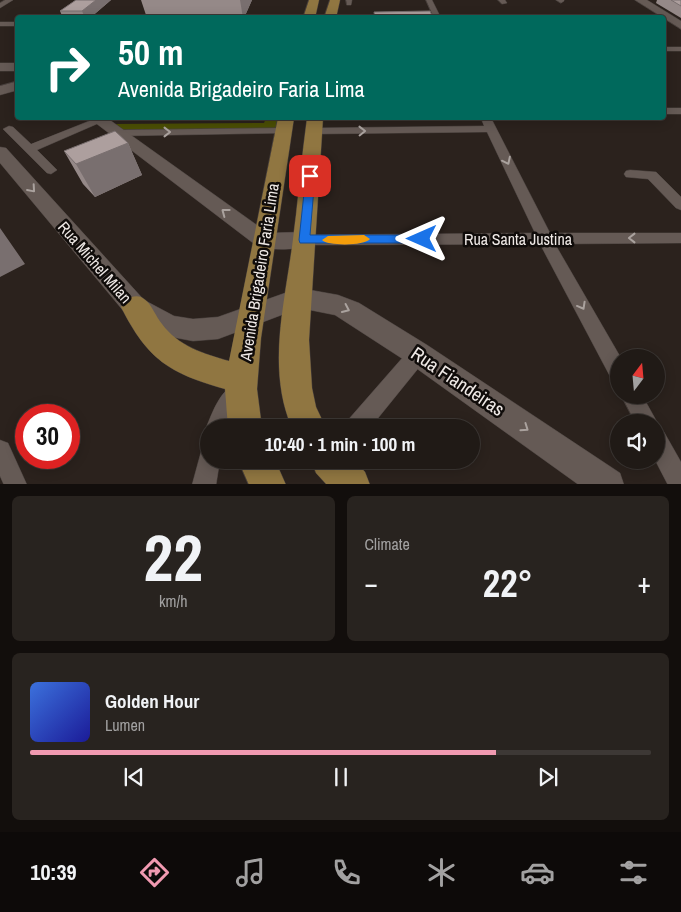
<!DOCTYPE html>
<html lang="en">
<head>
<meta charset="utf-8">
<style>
  :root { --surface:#201a16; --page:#28231f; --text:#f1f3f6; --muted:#a2a1a1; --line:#3d3835; --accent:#f19ab1 }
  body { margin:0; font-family:"Archivo Narrow",sans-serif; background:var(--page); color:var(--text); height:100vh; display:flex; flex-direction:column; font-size:19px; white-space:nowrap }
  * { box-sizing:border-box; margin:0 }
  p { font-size:16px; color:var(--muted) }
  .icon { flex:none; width:28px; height:28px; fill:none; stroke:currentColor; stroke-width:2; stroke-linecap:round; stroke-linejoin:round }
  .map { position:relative; height:484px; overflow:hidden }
  .drawer { display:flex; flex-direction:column; gap:12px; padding:12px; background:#120e0c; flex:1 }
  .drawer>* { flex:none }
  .banner { position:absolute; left:15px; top:15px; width:651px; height:105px; border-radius:5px; box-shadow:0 2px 12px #0003,0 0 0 1px var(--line); background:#00695c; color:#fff; overflow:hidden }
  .needle { width:32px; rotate:16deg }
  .tools { position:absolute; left:610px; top:349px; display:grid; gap:10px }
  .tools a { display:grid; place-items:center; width:55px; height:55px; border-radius:50%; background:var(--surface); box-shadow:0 2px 12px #0003,0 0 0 1px var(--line); font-size:25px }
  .speed { position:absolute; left:15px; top:404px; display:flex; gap:10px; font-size:25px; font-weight:700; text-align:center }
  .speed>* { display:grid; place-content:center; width:65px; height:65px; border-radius:50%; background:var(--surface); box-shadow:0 2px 12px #0003,0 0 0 1px var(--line); line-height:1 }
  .speed .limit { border:8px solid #d22; background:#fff; color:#111 }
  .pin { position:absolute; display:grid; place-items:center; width:42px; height:42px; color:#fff; margin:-21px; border-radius:10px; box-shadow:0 2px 8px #0006 }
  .me { position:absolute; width:55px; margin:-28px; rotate:270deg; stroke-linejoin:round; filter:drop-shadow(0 0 4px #0008) }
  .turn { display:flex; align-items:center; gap:18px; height:105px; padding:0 20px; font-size:22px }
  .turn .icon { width:65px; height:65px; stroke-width:2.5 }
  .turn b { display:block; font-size:35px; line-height:42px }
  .big { font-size:38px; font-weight:700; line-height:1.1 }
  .drawer .widget { flex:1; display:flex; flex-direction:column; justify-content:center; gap:8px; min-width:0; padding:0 18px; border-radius:8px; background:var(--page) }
  .drawer .dial { align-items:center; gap:0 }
  .dial b { font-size:65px; line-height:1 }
  .song { display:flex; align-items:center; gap:15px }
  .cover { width:60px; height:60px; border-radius:8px; background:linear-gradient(135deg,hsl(220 70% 55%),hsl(240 70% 35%)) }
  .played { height:5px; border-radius:2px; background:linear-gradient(90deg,var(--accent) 75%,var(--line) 75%) }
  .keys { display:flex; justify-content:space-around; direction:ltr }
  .heat { display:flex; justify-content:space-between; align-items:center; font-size:28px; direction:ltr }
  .drawer .tiles { flex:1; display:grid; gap:12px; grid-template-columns:1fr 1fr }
  .widget:last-child { grid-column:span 2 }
  .trip { position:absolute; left:200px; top:419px; width:280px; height:50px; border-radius:25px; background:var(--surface); box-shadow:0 2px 12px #0003,0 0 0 1px var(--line); font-weight:700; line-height:50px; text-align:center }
  .tabs { display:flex; height:80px; justify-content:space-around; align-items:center; background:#0d0a09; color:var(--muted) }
  .tabs .icon { width:35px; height:35px }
  .tabs .on { color:var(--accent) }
  .tabs b { font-size:22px; color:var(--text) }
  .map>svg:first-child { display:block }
  .green { fill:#4b4f04 }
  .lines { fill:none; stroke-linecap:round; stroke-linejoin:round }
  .street-casing { stroke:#48403d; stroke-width:1 }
  .secondary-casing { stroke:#48403d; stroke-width:1 }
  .primary-casing { stroke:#48403d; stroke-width:1 }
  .street { fill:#655a55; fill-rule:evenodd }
  .secondary { fill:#655a55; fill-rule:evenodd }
  .primary { fill:#907641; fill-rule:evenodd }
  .wall { fill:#958988 }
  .shaded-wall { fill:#796f6f }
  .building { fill:#ad9f9e; stroke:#796f6f }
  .oneway { stroke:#aaa29e }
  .route { fill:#1a73e8; stroke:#114b97 }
  .slow { fill:#f59e0b }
  .labels { text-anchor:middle; stroke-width:5; stroke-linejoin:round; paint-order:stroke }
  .street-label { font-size:16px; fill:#efe9e6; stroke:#100c0a }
  .near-street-label { font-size:19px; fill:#efe9e6; stroke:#100c0a }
</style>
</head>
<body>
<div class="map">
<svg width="681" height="485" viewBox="0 0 681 485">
  <rect width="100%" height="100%" fill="#2b221d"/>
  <path class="green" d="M 266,118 L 281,118 L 279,129 L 123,130 L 113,124 L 264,123 Z"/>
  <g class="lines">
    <g class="street-casing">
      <path id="street" d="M 5,0 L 13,0 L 0,8 L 0,3 Z
        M 346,0 L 352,0 L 351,5 L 347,5 Z
        M 426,0 L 432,0 L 441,18 L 434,18 Z
        M 498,0 L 505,0 L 507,3 L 502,4 Z
        M 556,0 L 564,0 L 564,1 L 561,3 Z
        M 0,22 L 18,22 L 18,26 L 0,26 Z
        M 664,47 L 681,47 L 681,51 L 664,51 Z
        M 664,108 L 681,108 L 681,114 L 664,114 Z
        M 97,118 L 105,118 L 106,120 L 37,150 L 57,170 L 51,174 L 47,173 L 3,129 L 9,126 L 13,127 L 31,144 Z
        M 481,118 L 491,118 L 550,233 L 681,233 L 681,243 L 555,244 L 621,358 L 619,358 L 619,382 L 612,380 L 540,244 L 304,245 L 299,244 L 297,240 L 299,236 L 304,235 L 535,233 L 487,132 L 313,134 L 307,131 L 313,128 L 484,126 Z
        M 283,128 L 289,131 L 287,133 L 118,136 L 112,133 L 118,130 Z
        M 630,170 L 656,172 L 681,197 L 681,210 L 676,208 L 648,179 L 626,177 L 624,174 L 626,171 Z
        M 418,345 L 425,348 L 427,354 L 425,360 L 370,428 L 345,428 L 348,420 L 411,348 Z
        M 238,382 L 245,385 L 248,392 C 243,405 233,414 228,428 L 209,428 L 209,434 L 206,428 C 213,411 220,390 238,382 Z
        M 621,395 L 642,395 L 657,422 L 656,423 L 635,422 Z
        M 656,429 L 664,432 L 681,462 L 681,485 L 668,485 L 655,460 Z
        M 0,440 L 8,443 L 27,485 L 4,485 L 0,476 Z
        M 209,449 L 209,460 L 220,460 L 216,485 L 192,485 L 201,452 Z"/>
    </g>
    <g class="secondary-casing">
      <path id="secondary" d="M 635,0 L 647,0 L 681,21 L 681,29 Z
        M 0,63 L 18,63 L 18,71 L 0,71 Z
        M 18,81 L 18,90 L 0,95 L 0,86 Z
        M 91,118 L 107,118 L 268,233 L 304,232 L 311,235 L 315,240 L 311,245 C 296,250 272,251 257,246 L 93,121 Z
        M 0,147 L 6,148 L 144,300 L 174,316 L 193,319 L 218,317 L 299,288 L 338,295 L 359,303 L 427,345 L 620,473 L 624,485 L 579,485 L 409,363 L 335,315 L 300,308 L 218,339 L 193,341 L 161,335 L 126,314 L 0,163 Z"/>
    </g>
    <g class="primary-casing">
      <path id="primary" d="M 309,0 L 319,0 L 315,18 L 303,18 Z
        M 330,0 L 340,0 L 336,18 L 324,18 Z
        M 278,118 L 294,118 L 261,338 L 257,389 L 262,428 L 228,428 L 225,389 C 169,373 148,360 121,307 L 125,299 C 132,297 138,294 144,299 C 151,303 156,317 162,324 C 178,346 204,354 229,361 Z
        M 307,118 L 323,118 L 309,340 L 312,388 L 316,407 L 326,428 L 292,428 C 267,370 284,306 292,247 C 298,204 301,161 307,118 Z
        M 238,460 L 275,460 L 286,485 L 249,485 Z
        M 311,460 L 354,460 L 365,472 L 370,485 L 327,485 L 316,473 Z"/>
    </g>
    <use href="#street" class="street"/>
    <use href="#secondary" class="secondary"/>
    <use href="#primary" class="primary"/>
  </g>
  <path class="wall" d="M 76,0 L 111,0 L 90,18 L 63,18 L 60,11 Z
    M 141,0 L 252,0 L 244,18 L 147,18 Z
    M 657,0 L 681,0 L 681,18 L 656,3 Z
    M 128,143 L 142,175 L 95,197 L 83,184 L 64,151 Z"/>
  <path class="shaded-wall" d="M 96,0 L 111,0 L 90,18 L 85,18 L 82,11 Z
    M 240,0 L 252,0 L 244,18 L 243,18 Z
    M 128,143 L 142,175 L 95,197 L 76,164 Z
    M 0,228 L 25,264 L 0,277 Z"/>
  <path class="building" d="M 76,0 L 96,0 L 82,11 L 60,11 Z
    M 671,0 L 681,0 L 681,6 Z
    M 430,11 L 433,18 L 375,18 L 374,12 Z
    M 115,131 L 128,143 L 76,164 L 64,151 Z"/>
  <defs><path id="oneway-chevron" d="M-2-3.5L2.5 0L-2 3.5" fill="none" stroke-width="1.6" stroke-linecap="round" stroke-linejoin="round" transform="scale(1.25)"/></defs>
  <g class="oneway">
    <use href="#oneway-chevron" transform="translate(362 131) rotate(-1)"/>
    <use href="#oneway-chevron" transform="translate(167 132)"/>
    <use href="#oneway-chevron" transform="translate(507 161) rotate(64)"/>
    <use href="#oneway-chevron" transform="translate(32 189) rotate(49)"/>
    <use href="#oneway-chevron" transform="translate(225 212) rotate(-143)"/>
    <use href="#oneway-chevron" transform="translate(632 238) rotate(180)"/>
    <use href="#oneway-chevron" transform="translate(582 306) rotate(61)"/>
    <use href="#oneway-chevron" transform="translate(346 309) rotate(25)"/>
    <use href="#oneway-chevron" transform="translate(525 428) rotate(35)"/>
  </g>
  <path class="route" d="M 306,174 L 313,174 L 315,176 L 310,235 L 422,235 L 428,239 L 422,243 L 300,243 L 299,240 Z"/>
  <path class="slow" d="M 364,235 L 370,239 C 365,246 327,246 322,240 L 328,236 Z"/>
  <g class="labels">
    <g class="street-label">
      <text x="518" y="245">Rua Santa Justina</text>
      <text transform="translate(95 262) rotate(49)" y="6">Rua Michel Milan</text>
      <text transform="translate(259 272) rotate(-81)" y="6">Avenida Brigadeiro Faria Lima</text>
    </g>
    <g class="near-street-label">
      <text transform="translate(458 381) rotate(34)" y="7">Rua Fiandeiras</text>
    </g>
  </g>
</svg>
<div class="tools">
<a><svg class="needle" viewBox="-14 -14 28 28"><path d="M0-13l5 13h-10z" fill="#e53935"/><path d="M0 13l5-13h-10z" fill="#a2a1a1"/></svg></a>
<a><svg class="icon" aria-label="sound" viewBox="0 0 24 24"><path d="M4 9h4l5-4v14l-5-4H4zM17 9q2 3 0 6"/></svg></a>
</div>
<div class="speed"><div class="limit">30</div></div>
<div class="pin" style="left:310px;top:176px;background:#d93025"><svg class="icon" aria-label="arrive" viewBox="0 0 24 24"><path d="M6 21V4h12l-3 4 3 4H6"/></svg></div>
<svg class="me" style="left:422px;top:239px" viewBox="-20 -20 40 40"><path d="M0-17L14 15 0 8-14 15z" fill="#1a73e8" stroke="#fff" stroke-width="4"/></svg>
<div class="trip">10:40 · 1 min · 100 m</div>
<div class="banner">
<div class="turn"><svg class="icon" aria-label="right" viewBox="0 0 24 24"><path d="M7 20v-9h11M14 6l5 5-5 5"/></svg><div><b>50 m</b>Avenida Brigadeiro Faria Lima</div></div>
</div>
</div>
<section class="drawer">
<div class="tiles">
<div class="widget dial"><b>22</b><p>km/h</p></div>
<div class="widget"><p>Climate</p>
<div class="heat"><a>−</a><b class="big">22°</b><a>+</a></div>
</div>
<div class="widget">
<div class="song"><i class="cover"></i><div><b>Golden Hour</b><p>Lumen</p></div></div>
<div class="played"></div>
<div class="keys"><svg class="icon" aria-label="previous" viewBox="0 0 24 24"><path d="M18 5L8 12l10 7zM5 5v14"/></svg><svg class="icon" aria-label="pause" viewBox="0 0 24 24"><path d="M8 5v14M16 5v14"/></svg><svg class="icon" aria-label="next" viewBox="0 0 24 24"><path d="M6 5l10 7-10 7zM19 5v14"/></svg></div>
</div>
</div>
</section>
<nav class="tabs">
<b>10:39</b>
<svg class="icon on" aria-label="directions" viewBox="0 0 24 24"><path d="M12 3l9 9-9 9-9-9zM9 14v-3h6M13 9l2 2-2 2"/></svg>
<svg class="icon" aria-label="music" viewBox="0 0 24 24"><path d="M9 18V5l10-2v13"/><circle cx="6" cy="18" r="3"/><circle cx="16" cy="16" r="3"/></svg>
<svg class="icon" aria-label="phone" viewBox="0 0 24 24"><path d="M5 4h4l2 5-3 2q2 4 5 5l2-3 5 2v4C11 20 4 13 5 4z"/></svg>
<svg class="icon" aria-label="climate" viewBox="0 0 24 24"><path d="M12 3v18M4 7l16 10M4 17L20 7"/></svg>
<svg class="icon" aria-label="car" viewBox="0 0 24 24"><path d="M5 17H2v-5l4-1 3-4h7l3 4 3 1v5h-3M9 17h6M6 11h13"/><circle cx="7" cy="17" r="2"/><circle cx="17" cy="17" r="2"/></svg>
<svg class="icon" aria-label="filters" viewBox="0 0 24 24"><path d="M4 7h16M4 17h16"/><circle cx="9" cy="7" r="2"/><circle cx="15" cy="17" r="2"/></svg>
</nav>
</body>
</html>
